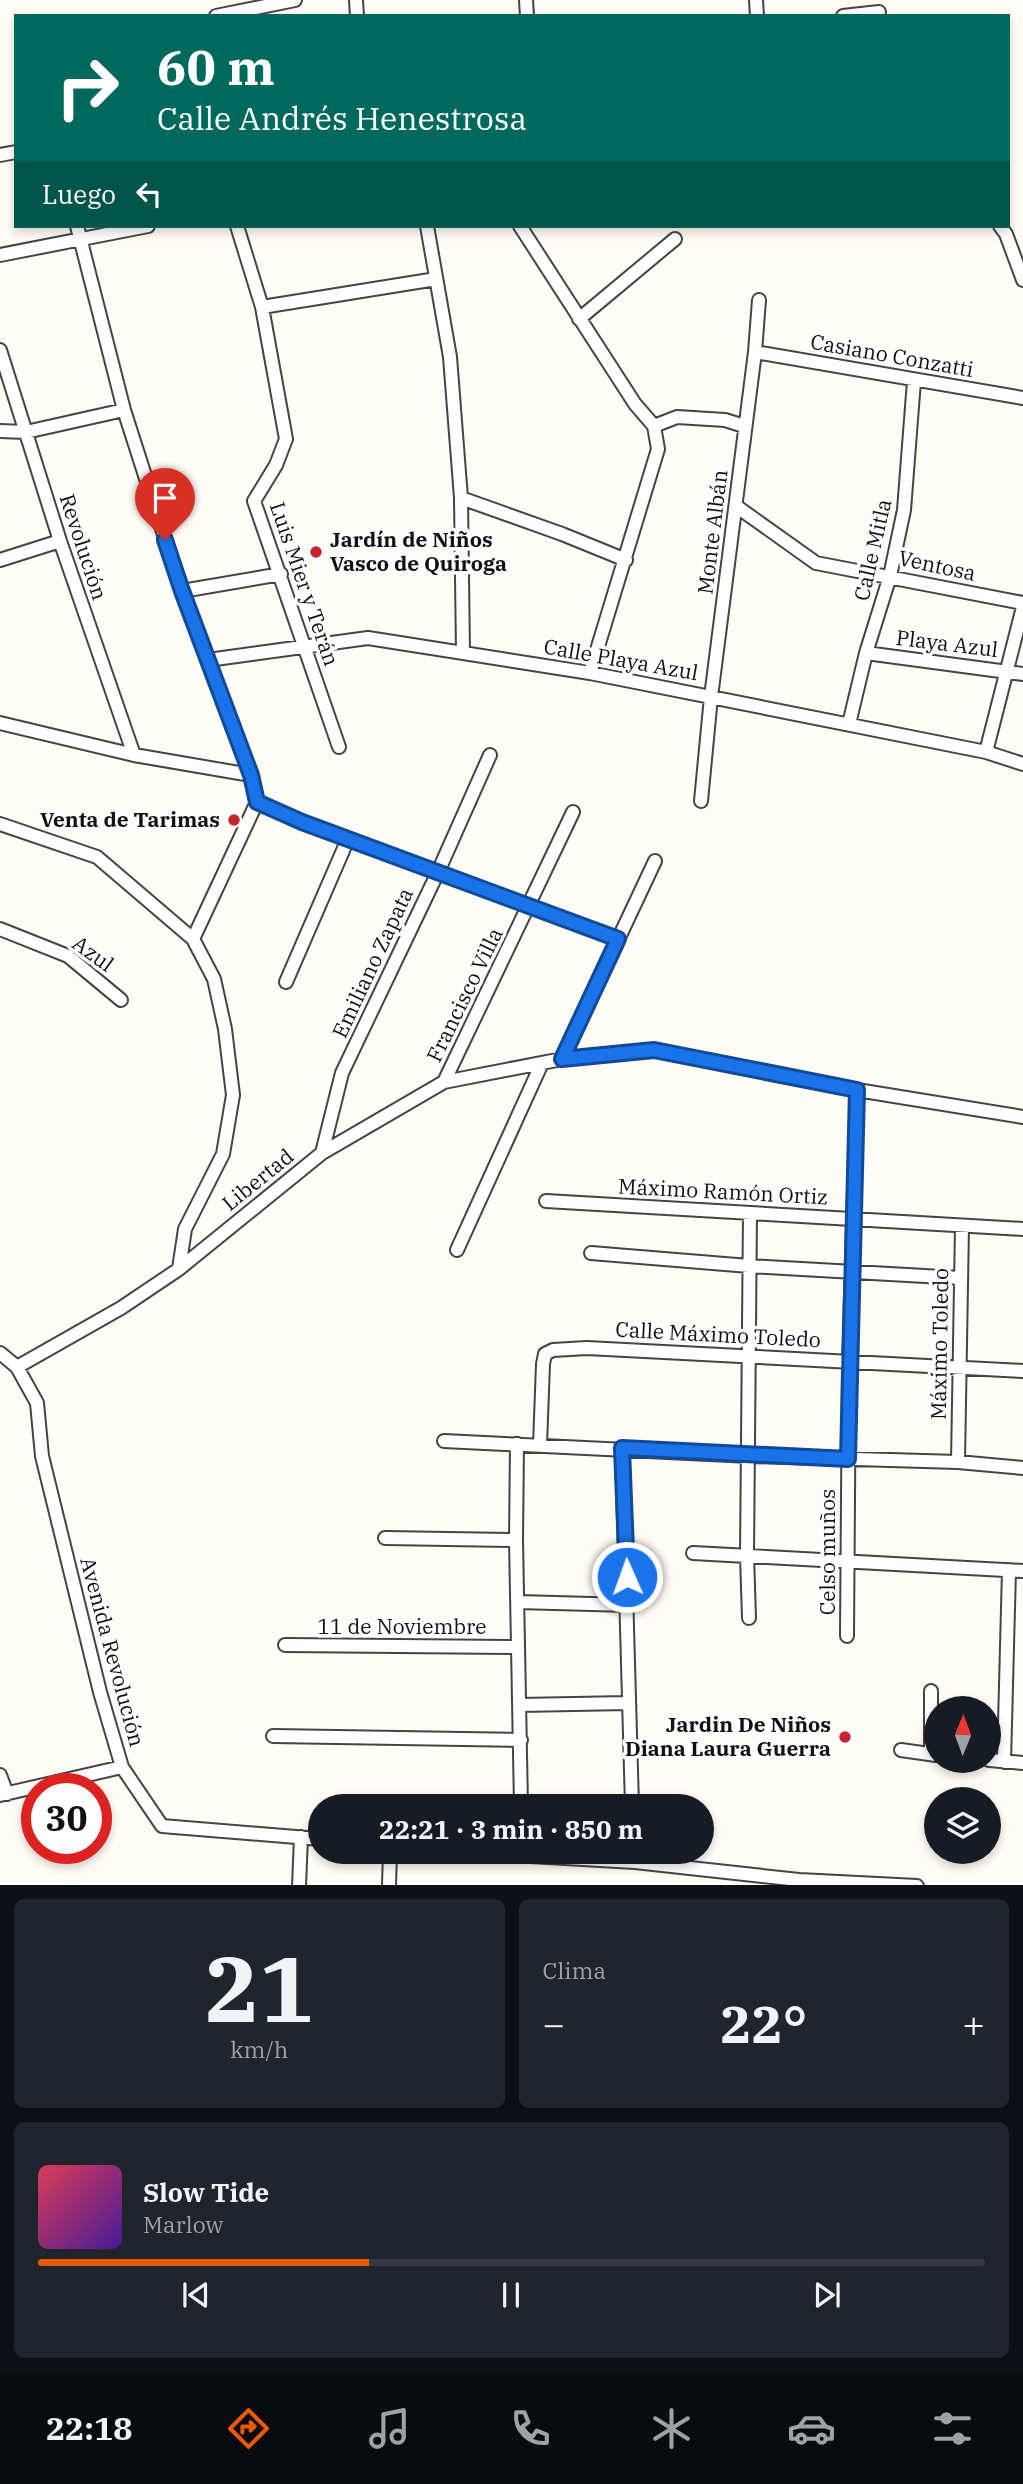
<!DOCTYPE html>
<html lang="es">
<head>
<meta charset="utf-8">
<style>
  :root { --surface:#171b24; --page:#20242c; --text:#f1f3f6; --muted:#9ea1a6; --line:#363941; --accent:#ea580c }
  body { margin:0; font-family:"IBM Plex Serif",serif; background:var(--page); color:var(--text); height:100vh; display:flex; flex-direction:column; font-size:26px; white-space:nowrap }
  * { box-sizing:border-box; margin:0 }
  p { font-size:23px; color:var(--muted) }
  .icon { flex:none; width:38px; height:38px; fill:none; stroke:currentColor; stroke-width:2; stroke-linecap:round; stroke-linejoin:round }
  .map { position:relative; height:1885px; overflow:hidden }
  .side { display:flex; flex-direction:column; gap:14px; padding:14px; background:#0d0f14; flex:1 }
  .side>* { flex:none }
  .hud { position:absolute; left:14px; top:14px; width:996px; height:214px; border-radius:0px; box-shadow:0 4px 10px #0003; background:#00695c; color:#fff; overflow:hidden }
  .needle { width:46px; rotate:1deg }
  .controls { position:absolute; left:924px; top:1696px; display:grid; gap:14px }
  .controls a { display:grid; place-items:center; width:77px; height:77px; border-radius:50%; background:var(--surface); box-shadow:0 4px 10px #0003; font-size:35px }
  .speed { position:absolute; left:21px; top:1773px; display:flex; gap:14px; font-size:35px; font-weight:700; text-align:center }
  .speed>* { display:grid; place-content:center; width:91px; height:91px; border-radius:50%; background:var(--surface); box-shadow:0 4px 10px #0003; line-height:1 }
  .speed .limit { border:10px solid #d22; background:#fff; color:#111 }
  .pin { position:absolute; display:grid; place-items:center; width:60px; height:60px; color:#fff; margin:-72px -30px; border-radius:50% 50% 50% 0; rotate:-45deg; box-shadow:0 0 7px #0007 }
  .pin .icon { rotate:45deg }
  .me { position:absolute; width:77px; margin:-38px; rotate:358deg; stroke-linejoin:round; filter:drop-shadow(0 0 5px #0008) }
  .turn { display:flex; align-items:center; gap:24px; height:147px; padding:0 28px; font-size:32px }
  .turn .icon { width:91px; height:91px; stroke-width:2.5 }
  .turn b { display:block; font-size:49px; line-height:60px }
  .then { display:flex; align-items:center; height:66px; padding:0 28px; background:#0003; gap:14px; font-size:26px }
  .big { font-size:52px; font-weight:700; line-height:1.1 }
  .side .tile { flex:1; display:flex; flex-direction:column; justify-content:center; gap:10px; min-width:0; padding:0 24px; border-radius:10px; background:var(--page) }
  .side .dial { align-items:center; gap:0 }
  .dial b { font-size:91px; line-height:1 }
  .song { display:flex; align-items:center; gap:21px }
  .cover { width:84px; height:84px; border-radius:10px; background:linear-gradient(135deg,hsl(350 70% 55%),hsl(260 70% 35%)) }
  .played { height:7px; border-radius:4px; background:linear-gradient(90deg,var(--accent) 35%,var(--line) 35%) }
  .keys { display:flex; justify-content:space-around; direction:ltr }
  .heat { display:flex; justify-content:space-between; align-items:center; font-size:38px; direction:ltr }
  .side .tiles { flex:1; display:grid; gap:14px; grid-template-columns:1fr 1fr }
  .tile:last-child { grid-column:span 2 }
  .trip { position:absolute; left:308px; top:1794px; width:406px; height:70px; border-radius:35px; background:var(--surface); box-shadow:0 4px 10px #0003; font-weight:700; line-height:70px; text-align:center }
  .tabs { display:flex; height:112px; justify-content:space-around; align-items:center; background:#090b0e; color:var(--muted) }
  .tabs .icon { width:49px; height:49px }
  .tabs .current { color:var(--accent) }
  .tabs b { font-size:32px; color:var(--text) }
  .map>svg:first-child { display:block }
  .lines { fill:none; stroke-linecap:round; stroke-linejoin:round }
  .street-casing { stroke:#444; stroke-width:16 }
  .street { stroke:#fff; stroke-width:12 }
  .route-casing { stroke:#114b97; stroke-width:18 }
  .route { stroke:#1a73e8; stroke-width:12 }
  .poi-dot { fill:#c4262e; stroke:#fff; stroke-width:2.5 }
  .labels { text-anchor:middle; stroke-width:7; stroke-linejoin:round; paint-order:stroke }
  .street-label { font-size:21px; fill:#111; stroke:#fff }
  .poi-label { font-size:21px; font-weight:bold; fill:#111; stroke:#fff; text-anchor:end }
</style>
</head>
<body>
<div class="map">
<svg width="1023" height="1886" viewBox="0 0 1023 1886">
  <rect width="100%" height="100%" fill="#fffdf5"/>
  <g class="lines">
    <g class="street-casing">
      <path id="street" d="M 356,0 L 357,16
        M 526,0 L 527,16
        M 756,0 L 757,16
        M 216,16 L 295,0
        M 843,16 L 879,12
        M 0,155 L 16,152
        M 77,226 L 124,410 L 182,591 L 251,775 L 257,802 L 193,939
        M 237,226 L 262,307 L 286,439 L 276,465 L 254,501 L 339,747
        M 427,226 L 450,357 L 461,498 L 463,652
        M 520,226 L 635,404 L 654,426 L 658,449 L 590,673
        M 1000,226 L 1006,234 L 1023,280
        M 0,255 L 148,226
        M 262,307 L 436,279
        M 579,319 L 675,239
        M 0,350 L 60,541 L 134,755
        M 755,352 L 1023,398
        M 654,426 L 677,417 L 725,420 L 744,426
        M 0,431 L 26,432 L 124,410
        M 461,498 L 562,534 L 626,560
        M 736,506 L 816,563 L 1023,603
        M 0,560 L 60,541
        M 182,591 L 281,574
        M 866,653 L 1023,674
        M 208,660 L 368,638 L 590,673 L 986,752 L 1023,764
        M 0,723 L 134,755 L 251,775
        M 849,724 L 866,653 L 890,576 L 904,510 L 914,381
        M 986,752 L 1023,607
        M 701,801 L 711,697 L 755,352 L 759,300
        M 257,802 L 302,822 L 618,939
        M 0,824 L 97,857 L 193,939 L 214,979 L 225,1029 L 233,1095 L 223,1154 L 185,1229 L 179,1269
        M 0,929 L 68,956 L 121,1000
        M 286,982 L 348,839
        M 562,1059 L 655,861
        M 444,1082 L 573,812
        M 322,1153 L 342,1073 L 438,872 L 490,755
        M 546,1201 L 1023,1229
        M 457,1250 L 542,1063
        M 591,1253 L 749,1266 L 960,1278
        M 0,1353 L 17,1367 L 37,1403 L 42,1456 L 100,1692 L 122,1767 L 162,1826 L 320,1839
        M 17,1367 L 121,1308 L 179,1269 L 322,1153 L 444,1082 L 562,1059 L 654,1050 L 857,1090 L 1023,1117
        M 444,1441 L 750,1456 L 958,1462 L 1023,1468
        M 517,1444 L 516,1540 L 521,1806
        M 540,1445 L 543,1364 L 545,1354 L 553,1350 L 587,1348 L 1023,1371
        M 622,1448 L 632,1806
        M 958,1462 L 962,1226
        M 385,1538 L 516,1540
        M 693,1553 L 1023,1571
        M 518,1602 L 628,1605
        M 749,1618 L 747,1555 L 750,1213
        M 847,1636 L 849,1361 L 857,1090
        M 285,1645 L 518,1647
        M 931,1691 L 931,1754
        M 519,1705 L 628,1703
        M 273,1736 L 521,1740
        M 901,1750 L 936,1755
        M 989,1760 L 1023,1763
        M 1004,1762 L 1009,1570
        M 0,1775 L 7,1794
        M 0,1795 L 122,1767
        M 463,1852 L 635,1862 L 799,1880 L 917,1886
        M 299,1886 L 301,1837
        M 389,1886 L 390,1852"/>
    </g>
    <use href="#street" class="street"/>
  </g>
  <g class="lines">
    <g class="route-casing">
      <path id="route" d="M 165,540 L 182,591 L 251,775 L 257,802 L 302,822 L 618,939 L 562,1059 L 654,1050 L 857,1090 L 848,1459 L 622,1448 L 627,1577"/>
    </g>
    <use href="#route" class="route"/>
  </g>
  <g class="poi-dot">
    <circle cx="316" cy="552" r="7"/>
    <circle cx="234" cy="820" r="7"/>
    <circle cx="845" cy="1737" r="7"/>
  </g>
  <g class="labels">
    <g class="street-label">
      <text transform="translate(892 356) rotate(10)" y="7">Casiano Conzatti</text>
      <text transform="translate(713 532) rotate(-83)" y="7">Monte Albán</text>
      <text transform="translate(83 547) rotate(72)" y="7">Revolución</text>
      <text transform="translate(873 550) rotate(-77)" y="7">Calle Mitla</text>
      <text transform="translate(937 566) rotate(12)" y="7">Ventosa</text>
      <text transform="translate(304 584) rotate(71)" y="7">Luis Mier y Terán</text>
      <text transform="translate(947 644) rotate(7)" y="7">Playa Azul</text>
      <text transform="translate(621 660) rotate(10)" y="7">Calle Playa Azul</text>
      <text transform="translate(93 954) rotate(36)" y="7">Azul</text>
      <text transform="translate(373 963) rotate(-65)" y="7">Emiliano Zapata</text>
      <text transform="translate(465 995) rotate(-64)" y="7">Francisco Villa</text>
      <text transform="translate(258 1180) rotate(-39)" y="7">Libertad</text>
      <text transform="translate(723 1192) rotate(3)" y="7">Máximo Ramón Ortiz</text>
      <text transform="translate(718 1335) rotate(3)" y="7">Calle Máximo Toledo</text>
      <text transform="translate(940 1344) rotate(-89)" y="7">Máximo Toledo</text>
      <text transform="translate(828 1552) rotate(-90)" y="7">Celso muños</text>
      <text x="402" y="1634">11 de Noviembre</text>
      <text transform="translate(112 1652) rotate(75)" y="7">Avenida Revolución</text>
    </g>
    <g class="poi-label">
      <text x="330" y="547" text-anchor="start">Jardín de Niños<tspan x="330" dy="24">Vasco de Quiroga</tspan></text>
      <text x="220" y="827">Venta de Tarimas</text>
      <text x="831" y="1732">Jardin De Niños<tspan x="831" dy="24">Diana Laura Guerra</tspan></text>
    </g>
  </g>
</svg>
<div class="controls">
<a><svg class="needle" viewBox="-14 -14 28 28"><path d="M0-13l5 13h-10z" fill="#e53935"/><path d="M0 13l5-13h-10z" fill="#9ea1a6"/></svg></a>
<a><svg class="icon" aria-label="layers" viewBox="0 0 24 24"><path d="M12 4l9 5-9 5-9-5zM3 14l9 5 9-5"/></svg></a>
</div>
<div class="speed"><div class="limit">30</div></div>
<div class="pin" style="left:165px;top:540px;background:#d93025"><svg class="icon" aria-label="arrive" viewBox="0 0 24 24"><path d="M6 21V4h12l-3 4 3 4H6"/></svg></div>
<svg class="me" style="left:627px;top:1577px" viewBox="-20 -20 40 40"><circle r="17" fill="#1a73e8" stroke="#fff" stroke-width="3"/><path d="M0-11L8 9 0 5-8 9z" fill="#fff"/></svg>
<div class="trip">22:21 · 3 min · 850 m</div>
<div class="hud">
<div class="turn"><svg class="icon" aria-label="right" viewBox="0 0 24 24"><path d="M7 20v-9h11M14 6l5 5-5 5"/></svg><div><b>60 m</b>Calle Andrés Henestrosa</div></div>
<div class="then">Luego<svg class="icon" aria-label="left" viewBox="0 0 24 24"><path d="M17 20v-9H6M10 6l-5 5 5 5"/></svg></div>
</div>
</div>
<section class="side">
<div class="tiles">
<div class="tile dial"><b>21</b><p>km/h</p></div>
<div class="tile"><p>Clima</p>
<div class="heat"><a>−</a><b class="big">22°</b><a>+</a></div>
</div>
<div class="tile">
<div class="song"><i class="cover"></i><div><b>Slow Tide</b><p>Marlow</p></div></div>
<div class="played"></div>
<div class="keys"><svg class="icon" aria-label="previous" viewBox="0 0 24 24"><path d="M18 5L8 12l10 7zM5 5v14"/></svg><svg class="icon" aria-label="pause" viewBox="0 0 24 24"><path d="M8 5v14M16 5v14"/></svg><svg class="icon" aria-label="next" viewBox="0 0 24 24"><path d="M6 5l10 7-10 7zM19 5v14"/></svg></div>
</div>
</div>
</section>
<nav class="tabs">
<b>22:18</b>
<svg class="icon current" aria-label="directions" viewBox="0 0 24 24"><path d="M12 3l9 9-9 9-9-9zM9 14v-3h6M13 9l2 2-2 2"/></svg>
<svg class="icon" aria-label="music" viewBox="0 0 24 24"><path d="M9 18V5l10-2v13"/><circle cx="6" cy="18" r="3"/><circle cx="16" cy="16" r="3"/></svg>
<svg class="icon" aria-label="phone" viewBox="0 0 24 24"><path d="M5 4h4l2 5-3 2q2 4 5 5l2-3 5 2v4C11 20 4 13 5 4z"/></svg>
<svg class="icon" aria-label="climate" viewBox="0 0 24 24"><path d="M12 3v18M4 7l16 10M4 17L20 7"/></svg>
<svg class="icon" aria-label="car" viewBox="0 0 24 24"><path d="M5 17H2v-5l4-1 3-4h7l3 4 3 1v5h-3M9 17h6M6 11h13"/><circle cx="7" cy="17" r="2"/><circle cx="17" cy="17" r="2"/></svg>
<svg class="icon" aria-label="filters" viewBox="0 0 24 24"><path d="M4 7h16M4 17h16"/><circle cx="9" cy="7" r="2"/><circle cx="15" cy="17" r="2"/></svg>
</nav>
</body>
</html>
